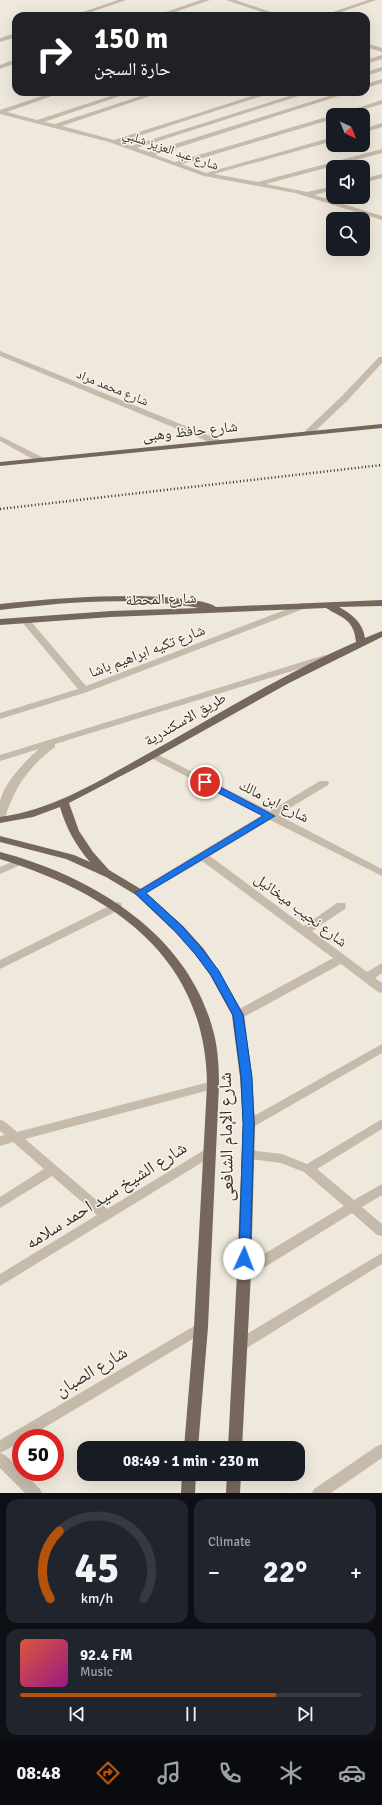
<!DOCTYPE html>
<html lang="en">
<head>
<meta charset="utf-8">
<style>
  :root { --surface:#171b24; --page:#20242c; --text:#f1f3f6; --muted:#9ea1a6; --line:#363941; --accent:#b45309 }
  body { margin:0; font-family:Signika,"Noto Naskh Arabic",sans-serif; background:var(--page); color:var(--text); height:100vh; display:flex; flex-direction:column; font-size:15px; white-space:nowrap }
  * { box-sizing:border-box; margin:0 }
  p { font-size:13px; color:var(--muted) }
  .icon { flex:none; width:22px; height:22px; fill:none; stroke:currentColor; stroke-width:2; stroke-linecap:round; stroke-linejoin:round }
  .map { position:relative; height:1493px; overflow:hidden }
  .panel { display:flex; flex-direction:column; gap:6px; padding:6px; background:#0d0f14; flex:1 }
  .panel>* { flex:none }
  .hud { position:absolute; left:12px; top:12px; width:358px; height:84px; border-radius:12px; box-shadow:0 4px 16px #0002; background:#202124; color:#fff; overflow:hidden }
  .needle { width:26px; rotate:137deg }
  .fabs { position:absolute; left:326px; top:108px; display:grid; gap:8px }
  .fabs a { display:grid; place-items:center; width:44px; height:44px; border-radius:8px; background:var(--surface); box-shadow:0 4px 16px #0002; font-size:20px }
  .speed { position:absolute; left:12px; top:1429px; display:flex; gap:8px; font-size:20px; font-weight:700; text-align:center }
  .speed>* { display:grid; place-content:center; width:52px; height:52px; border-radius:50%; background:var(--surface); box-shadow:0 4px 16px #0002; line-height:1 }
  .speed .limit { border:6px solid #d22; background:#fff; color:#111 }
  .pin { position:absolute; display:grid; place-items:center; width:34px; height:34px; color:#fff; margin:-17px; border:2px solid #fff; border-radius:50%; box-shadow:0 1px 4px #0007 }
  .me { position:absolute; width:44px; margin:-22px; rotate:2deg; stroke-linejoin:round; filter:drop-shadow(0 0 3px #0008) }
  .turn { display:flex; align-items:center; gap:14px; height:84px; padding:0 16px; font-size:18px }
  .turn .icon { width:52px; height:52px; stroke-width:2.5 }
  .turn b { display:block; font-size:28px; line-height:34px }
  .big { font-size:30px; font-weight:700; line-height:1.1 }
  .panel .tile { flex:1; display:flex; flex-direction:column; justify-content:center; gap:6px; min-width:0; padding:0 14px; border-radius:12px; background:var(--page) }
  .panel .dial { align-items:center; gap:0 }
  .dial svg { height:104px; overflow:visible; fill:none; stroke:var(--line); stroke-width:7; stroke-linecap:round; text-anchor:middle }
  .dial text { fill:var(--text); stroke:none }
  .song { display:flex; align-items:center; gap:12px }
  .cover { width:48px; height:48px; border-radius:6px; background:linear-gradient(135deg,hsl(10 70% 55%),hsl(310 70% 35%)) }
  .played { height:4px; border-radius:2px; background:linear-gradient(90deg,var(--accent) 75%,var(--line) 75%) }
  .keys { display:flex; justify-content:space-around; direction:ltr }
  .heat { display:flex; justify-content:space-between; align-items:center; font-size:22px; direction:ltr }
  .panel .tiles { flex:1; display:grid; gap:6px; grid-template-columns:1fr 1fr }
  .tile:last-child { grid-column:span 2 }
  .trip { position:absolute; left:77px; top:1441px; width:228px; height:40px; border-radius:12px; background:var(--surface); box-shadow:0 4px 16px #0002; font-weight:700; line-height:40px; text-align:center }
  .tabs { display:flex; height:64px; justify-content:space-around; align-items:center; background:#090b0e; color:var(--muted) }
  .tabs .icon { width:28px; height:28px }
  .tabs .active { color:var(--accent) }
  .tabs b { font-size:18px; color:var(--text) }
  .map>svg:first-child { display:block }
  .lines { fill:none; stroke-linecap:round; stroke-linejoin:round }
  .minor { fill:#c6baaa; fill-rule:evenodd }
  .major { fill:#75675b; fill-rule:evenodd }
  .rail { stroke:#352e29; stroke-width:2.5; stroke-dasharray:1 2.5; stroke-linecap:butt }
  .route { fill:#1a73e8; stroke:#114b97 }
  .labels { text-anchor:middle; stroke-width:3; stroke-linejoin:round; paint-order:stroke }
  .far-street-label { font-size:13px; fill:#352e29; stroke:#f8f2e9 }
  .street-label { font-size:15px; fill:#352e29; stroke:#f8f2e9 }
  .near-street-label { font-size:18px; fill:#352e29; stroke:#f8f2e9 }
</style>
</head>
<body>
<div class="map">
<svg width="382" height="1493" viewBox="0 0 382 1493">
  <rect width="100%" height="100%" fill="#efe9dd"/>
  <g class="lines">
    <path class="minor" d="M 118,0 L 126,0 L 80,16 L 71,16 Z
      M 201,0 L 210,0 L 163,16 L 154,16 Z
      M 226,0 L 235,0 L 283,16 L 274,16 Z
      M 368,0 L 376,0 L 330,16 L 321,16 Z
      M 16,33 L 16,37 L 0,42 L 0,38 Z
      M 366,43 L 382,48 L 382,52 L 366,47 Z
      M 382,55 L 382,59 L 366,64 L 366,60 Z
      M 16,59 L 16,63 L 0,69 L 0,65 Z
      M 382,67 L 382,71 L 366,76 L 366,72 Z
      M 382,79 L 382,83 L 366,88 L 366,84 Z
      M 54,92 L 63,92 L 7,112 L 37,120 L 123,92 L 132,92 L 44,122 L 55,124 L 153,92 L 162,92 L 62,126 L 114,140 L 265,92 L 274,92 L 120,142 L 131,146 L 302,92 L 311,92 L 137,148 L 149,152 L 342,92 L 351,92 L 155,155 L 175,162 L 333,115 L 333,119 L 182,164 L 206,173 L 333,137 L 333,141 L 214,174 L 258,182 L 382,149 L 382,153 L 266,184 L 307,192 L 333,186 L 333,190 L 314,195 L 382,216 L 382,220 L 295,193 L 204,176 L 109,142 L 0,114 L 0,110 Z
      M 382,100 L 382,104 L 345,115 L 335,115 Z
      M 382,123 L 382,127 L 363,133 L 363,129 Z
      M 382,174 L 382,178 L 363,183 L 363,179 Z
      M 0,351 L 220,440 L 221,442 L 217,444 L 214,444 L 0,356 Z
      M 379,357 L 382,357 L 382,363 L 347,401 L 311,435 L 305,435 L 305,431 L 341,397 Z
      M 0,436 L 44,458 L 45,460 L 41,462 L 38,462 L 0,441 Z
      M 303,603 L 306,604 L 308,606 L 306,608 L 87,692 L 0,719 L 0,713 L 78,689 L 22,622 L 20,620 L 22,618 L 28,618 L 86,686 Z
      M 325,655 L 328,656 L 330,658 L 328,660 L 55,744 L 55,747 C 29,766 14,788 5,818 L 0,821 C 0,815 0,808 0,802 C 3,784 25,761 39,749 L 0,761 L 0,755 Z
      M 153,752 L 270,811 L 320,781 L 328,781 L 329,783 L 328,785 L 278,815 L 382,869 L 382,876 L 270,820 L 210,856 L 304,926 L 337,903 L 345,903 L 346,906 L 345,909 L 312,931 L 367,972 L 382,963 L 382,973 L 375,978 L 382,983 L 382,993 L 378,992 L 341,964 L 242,1018 L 234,1018 L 232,1015 L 234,1012 L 333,958 L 202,861 L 144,895 L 136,895 L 135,893 L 136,891 L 262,815 L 149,757 L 148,755 Z
      M 21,858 L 26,861 L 25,863 L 0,874 L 0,867 Z
      M 117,902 L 121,903 L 122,906 L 121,909 L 0,969 L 0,960 Z
      M 382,1044 L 382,1053 L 253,1127 L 249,1128 L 245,1127 L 243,1124 L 245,1121 Z
      M 213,1081 L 217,1082 L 219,1085 L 217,1088 L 25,1139 L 107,1209 L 206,1149 L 210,1147 L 214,1149 L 216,1152 L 214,1155 L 0,1286 L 0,1274 L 97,1215 L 52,1176 L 0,1208 L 0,1197 L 44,1169 L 13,1142 L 0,1146 L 0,1136 L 5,1135 L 0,1131 L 0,1120 L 4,1121 L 17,1132 Z
      M 382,1119 L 382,1129 L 317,1169 L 354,1200 L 382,1184 L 382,1195 L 362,1207 L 382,1224 L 382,1236 L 377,1235 L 352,1213 L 249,1277 L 244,1278 L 239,1277 L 237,1273 L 239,1269 L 344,1206 L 304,1172 L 281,1163 L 243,1158 L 241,1155 L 243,1152 L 247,1150 L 282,1154 L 307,1164 Z
      M 382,1253 L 382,1264 L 245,1349 L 240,1351 L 235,1349 L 233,1345 L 235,1341 Z
      M 201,1322 L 206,1323 L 208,1327 L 206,1331 L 27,1438 L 21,1438 L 21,1442 L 0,1453 L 5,1455 L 21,1470 L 21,1472 L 23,1472 L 40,1489 L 42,1493 L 25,1493 L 0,1468 L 0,1440 Z
      M 382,1444 L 382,1458 L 331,1493 L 312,1493 L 314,1489 L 377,1446 Z"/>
    <path class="major" d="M 382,424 L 382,428 L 0,466 L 0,462 Z
      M 132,596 C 147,596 207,598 216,607 L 382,600 L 382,606 L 339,607 C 352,614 363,623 365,638 L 382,631 L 382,637 L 289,683 L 142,765 L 69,803 L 79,831 L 93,852 L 109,870 L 144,891 L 183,926 L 203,948 L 219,971 L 244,1015 L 252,1077 L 255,1124 L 251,1273 L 242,1448 L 228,1448 L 237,1273 L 243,1124 L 240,1077 L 232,1015 L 210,975 L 195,954 L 175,932 L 136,895 L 106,877 L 66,859 L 0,842 L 0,836 L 74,855 L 90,862 C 76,846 66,828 60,807 L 33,817 L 0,823 L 0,817 C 52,810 97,782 142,757 C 213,718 282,674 356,642 C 354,619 342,618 326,608 L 111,617 L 0,625 L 0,619 L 111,611 L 199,608 C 133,596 66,602 0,610 L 0,604 C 44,599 88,596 132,596 Z
      M 0,852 C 92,876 190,934 214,1034 C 218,1050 219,1068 219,1085 L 208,1327 L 198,1448 L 184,1448 L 194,1327 L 207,1085 C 206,956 112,894 0,859 Z
      M 182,1474 L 196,1474 L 195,1493 L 181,1493 Z
      M 227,1474 L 241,1474 L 240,1493 L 226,1493 Z"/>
    <path class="rail" d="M 0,509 L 382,465"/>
  </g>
  <path class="route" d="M 205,779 L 275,816 L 146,893 L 182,926 L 202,949 L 219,971 L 243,1015 L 252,1077 L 254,1124 L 250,1259 L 249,1262 L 244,1263 L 240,1262 L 239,1259 L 243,1124 L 241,1077 L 233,1015 L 211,975 L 195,954 L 175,931 L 135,893 L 263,816 L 201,784 L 200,782 L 201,780 Z"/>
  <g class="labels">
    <g class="far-street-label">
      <text transform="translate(171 149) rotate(19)" y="5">شارع عبد العزيز شلبي</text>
      <text transform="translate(113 387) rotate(22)" y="5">شارع محمد مراد</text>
    </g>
    <g class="street-label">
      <text transform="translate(190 431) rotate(-6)" y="5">شارع حافظ وهبى</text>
      <text transform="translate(161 599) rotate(-2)" y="5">شارع المحطة</text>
      <text transform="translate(147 651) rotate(-21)" y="5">شارع تكيه ابراهيم باشا</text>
      <text transform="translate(185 719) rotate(-30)" y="5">طريق الاسكندرية</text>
      <text transform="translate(274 801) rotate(27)" y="5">شارع ابن مالك</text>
      <text transform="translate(301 910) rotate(37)" y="5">شارع نجيب ميخائيل</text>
    </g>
    <g class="near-street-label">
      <text transform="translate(226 1137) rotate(-91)" y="6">شارع الإمام الشافعى</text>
      <text transform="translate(106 1195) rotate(-32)" y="6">شارع الشيخ سيد احمد سلامه</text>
      <text transform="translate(91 1371) rotate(-31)" y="6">شارع الصبان</text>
    </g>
  </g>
</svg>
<div class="fabs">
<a><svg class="needle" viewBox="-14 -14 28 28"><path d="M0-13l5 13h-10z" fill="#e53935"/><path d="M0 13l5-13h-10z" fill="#9ea1a6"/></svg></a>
<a><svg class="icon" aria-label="sound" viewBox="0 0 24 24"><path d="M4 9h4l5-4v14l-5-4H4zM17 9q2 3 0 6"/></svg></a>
<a><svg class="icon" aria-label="search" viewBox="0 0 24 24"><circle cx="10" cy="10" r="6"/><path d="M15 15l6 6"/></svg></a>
</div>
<div class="speed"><div class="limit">50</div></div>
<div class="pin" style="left:205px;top:782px;background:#d93025"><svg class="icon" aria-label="arrive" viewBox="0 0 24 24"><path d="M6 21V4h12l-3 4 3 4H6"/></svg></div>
<svg class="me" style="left:244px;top:1259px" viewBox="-20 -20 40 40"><circle r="19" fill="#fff"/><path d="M0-13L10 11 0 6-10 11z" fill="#1a73e8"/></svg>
<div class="trip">08:49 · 1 min · 230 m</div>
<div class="hud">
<div class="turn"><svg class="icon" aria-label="right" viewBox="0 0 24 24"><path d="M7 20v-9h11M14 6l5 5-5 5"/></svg><div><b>150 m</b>حارة السجن</div></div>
</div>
</div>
<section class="panel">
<div class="tiles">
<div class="tile dial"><svg viewBox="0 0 100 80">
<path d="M14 69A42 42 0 1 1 86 69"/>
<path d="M14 69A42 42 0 0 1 21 17" stroke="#b45309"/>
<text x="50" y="56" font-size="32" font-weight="700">45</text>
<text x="50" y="72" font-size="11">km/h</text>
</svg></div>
<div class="tile"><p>Climate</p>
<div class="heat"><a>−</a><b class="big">22°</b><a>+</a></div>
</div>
<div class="tile">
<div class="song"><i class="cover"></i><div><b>92.4 FM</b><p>Music</p></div></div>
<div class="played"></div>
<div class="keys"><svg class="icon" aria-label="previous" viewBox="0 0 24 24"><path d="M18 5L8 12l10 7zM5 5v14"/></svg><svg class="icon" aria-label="pause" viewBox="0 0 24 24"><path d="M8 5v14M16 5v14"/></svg><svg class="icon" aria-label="next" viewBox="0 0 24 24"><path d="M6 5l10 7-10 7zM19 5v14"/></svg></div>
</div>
</div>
</section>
<nav class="tabs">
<b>08:48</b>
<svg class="icon active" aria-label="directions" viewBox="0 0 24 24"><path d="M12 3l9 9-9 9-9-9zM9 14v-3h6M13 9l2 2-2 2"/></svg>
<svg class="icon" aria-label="music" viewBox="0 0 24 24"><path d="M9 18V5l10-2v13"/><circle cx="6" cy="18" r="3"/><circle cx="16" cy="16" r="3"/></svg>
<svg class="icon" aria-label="phone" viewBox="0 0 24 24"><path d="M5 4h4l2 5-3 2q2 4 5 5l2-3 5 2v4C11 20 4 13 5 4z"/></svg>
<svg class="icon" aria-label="climate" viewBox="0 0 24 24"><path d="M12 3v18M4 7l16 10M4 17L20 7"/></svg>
<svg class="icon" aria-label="car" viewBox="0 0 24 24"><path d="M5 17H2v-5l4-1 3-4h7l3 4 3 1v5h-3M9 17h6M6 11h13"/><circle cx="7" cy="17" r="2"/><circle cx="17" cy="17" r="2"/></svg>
</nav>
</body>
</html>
